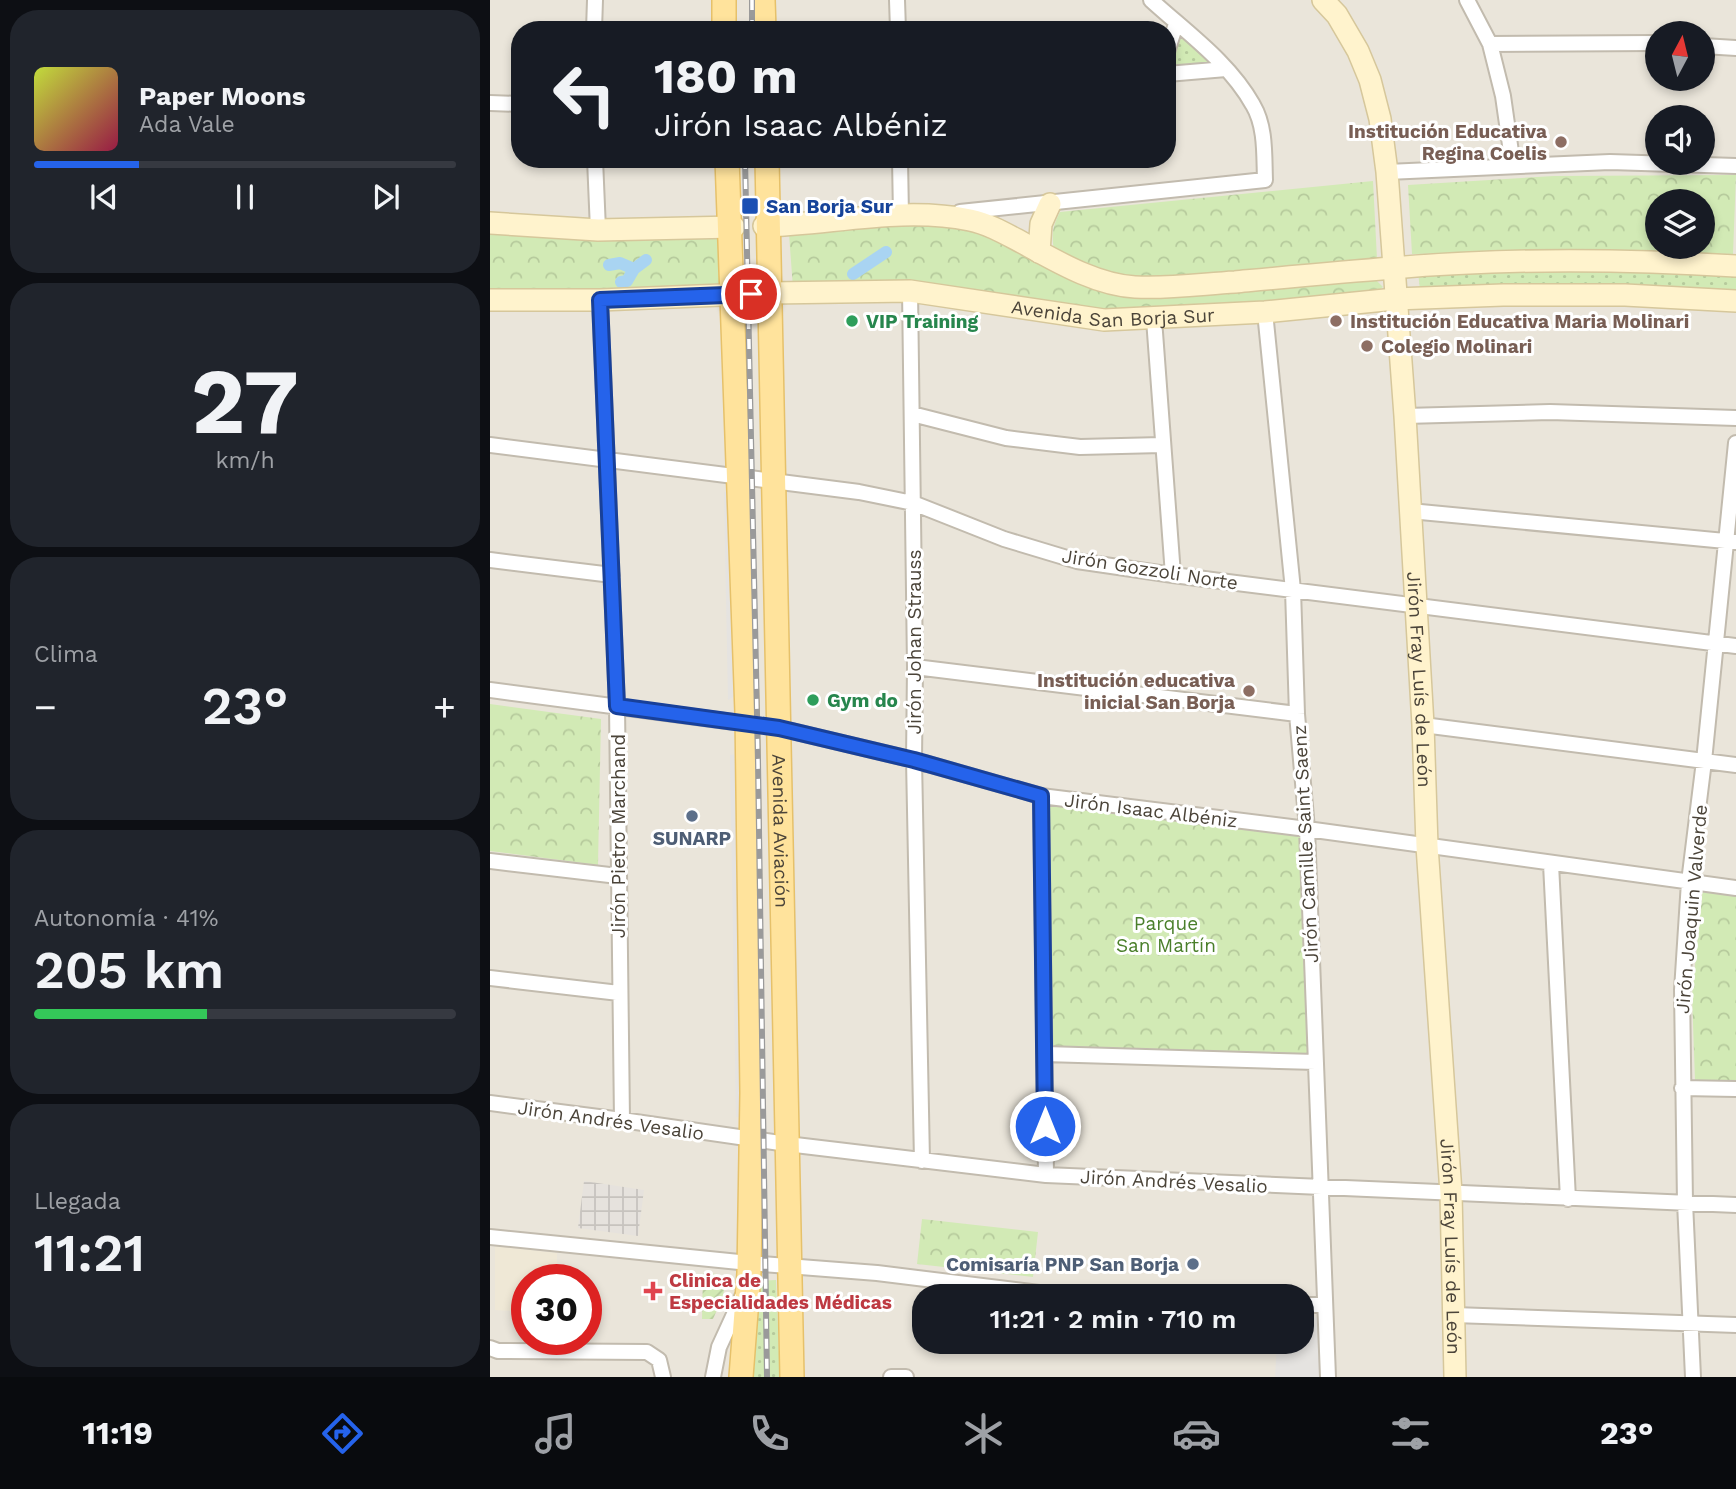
<!DOCTYPE html>
<html lang="es">
<head>
<meta charset="utf-8">
<style>
  :root { --surface:#171b24; --page:#20242c; --text:#f1f3f6; --muted:#9ea1a6; --line:#363941; --accent:#2563eb }
  body { margin:0; font-family:"Work Sans",sans-serif; background:var(--page); color:var(--text); height:100vh; display:flex; flex-direction:column; font-size:26px; white-space:nowrap }
  * { box-sizing:border-box; margin:0 }
  p { font-size:23px; color:var(--muted) }
  .icon { flex:none; width:38px; height:38px; fill:none; stroke:currentColor; stroke-width:2; stroke-linecap:round; stroke-linejoin:round }
  .map { position:relative; flex:1; overflow:hidden }
  .details { display:flex; flex-direction:column; gap:10px; padding:10px; background:#0d0f14; width:490px }
  .details>* { flex:none }
  .guide { position:absolute; left:21px; top:21px; width:665px; height:147px; border-radius:28px; box-shadow:0 4px 10px #0003; background:#171b24; color:var(--text); overflow:hidden }
  .needle { width:46px; rotate:7deg }
  .buttons { position:absolute; left:1155px; top:21px; display:grid; gap:14px }
  .buttons a { display:grid; place-items:center; width:70px; height:70px; border-radius:50%; background:var(--surface); box-shadow:0 4px 10px #0003; font-size:35px }
  .speed { position:absolute; left:21px; top:1264px; display:flex; gap:14px; font-size:35px; font-weight:700; text-align:center }
  .speed>* { display:grid; place-content:center; width:91px; height:91px; border-radius:50%; background:var(--surface); box-shadow:0 4px 10px #0003; line-height:1 }
  .speed .limit { border:10px solid #d22; background:#fff; color:#111 }
  .pin { position:absolute; display:grid; place-items:center; width:60px; height:60px; color:#fff; margin:-30px; border:4px solid #fff; border-radius:50%; box-shadow:0 2px 7px #0007 }
  .me { position:absolute; width:77px; margin:-38px; rotate:0deg; stroke-linejoin:round; filter:drop-shadow(0 0 5px #0008) }
  .turn { display:flex; align-items:center; gap:24px; height:147px; padding:0 28px; font-size:32px }
  .turn .icon { width:91px; height:91px; stroke-width:2.5 }
  .turn b { display:block; font-size:49px; line-height:60px }
  .big { font-size:52px; font-weight:600; line-height:1.1 }
  .details .card { flex:1; display:flex; flex-direction:column; justify-content:center; gap:10px; min-width:0; padding:0 24px; border-radius:28px; background:var(--page) }
  .details .dial { align-items:center; gap:0 }
  .dial b { font-size:91px; line-height:1 }
  .song { display:flex; align-items:center; gap:21px }
  .cover { width:84px; height:84px; border-radius:10px; background:linear-gradient(135deg,hsl(70 70% 55%),hsl(340 70% 35%)) }
  .played { height:7px; border-radius:4px; background:linear-gradient(90deg,var(--accent) 25%,var(--line) 25%) }
  .keys { display:flex; justify-content:space-around; direction:ltr }
  .heat { display:flex; justify-content:space-between; align-items:center; font-size:38px; direction:ltr }
  .charge { height:10px; border-radius:5px; background:linear-gradient(90deg,#34c759 41%,var(--line) 0) }
  .trip { position:absolute; left:422px; top:1284px; width:402px; height:70px; border-radius:28px; background:var(--surface); box-shadow:0 4px 10px #0003; font-weight:600; line-height:70px; text-align:center }
  .tab-bar { display:flex; height:112px; justify-content:space-around; align-items:center; background:#090b0e; color:var(--muted) }
  .tab-bar .icon { width:49px; height:49px }
  .tab-bar .selected { color:var(--accent) }
  .tab-bar b { font-size:32px; color:var(--text) }
  main { display:flex; flex:1; min-height:0 }
  .map>svg:first-child { display:block }
  .residential { fill:#eae5da; fill-rule:evenodd }
  .industrial { fill:url(#industrial-grid) }
  .education { fill:#efe8d6 }
  .grass { fill:url(#grass-dots) }
  .park { fill:url(#park-crowns); fill-rule:evenodd }
  .garden { fill:url(#garden-furrows) }
  .parking { fill:#e5e3e0 }
  .lines { fill:none; stroke-linecap:round; stroke-linejoin:round }
  .canal { stroke:#a9d4f2; stroke-width:12 }
  .street-casing { stroke:#c2bbae; stroke-width:18 }
  .secondary-casing { stroke:#d6c79b; stroke-width:24 }
  .primary-casing { stroke:#e6c16a; stroke-width:26 }
  .street { stroke:#fff; stroke-width:14 }
  .secondary { stroke:#fff3cd; stroke-width:21 }
  .primary { stroke:#ffe39c; stroke-width:23 }
  .rail-casing { stroke:#9a9a9a; stroke-width:6 }
  .rail { stroke:#fff; stroke-width:3.5; stroke-dasharray:10; stroke-linecap:butt }
  .route-casing { stroke:#184099; stroke-width:18 }
  .route { stroke:#2563eb; stroke-width:12 }
  .education-dot { fill:#8d6e63; stroke:#fff; stroke-width:2.5 }
  .transit-dot { fill:#1a4fb4; stroke:#fff; stroke-width:2.5 }
  .leisure-dot { fill:#2e9e5b; stroke:#fff; stroke-width:2.5 }
  .service-dot { fill:#5c6f8a; stroke:#fff; stroke-width:2.5 }
  .health-dot { fill:#e0444e; stroke:#fff; stroke-width:2.5 }
  .labels { text-anchor:middle; stroke-width:6; stroke-linejoin:round; paint-order:stroke }
  .education-label { font-size:19px; font-weight:bold; fill:#785e54; stroke:#fff; text-anchor:end }
  .transit-label { font-size:19px; font-weight:bold; fill:#164399; stroke:#fff; text-anchor:start }
  .street-label { font-size:19px; fill:#4b4439; stroke:#fff }
  .leisure-label { font-size:19px; font-weight:bold; fill:#27864d; stroke:#fff; text-anchor:start }
  .service-label { font-size:19px; font-weight:bold; fill:#4e5e75; stroke:#fff }
  .park-label { font-size:19px; fill:#4a7f2a; stroke:#fff }
  .health-label { font-size:19px; font-weight:bold; fill:#be3a42; stroke:#fff; text-anchor:start }
</style>
</head>
<body>
<main>
<section class="details">
<div class="card">
<div class="song"><i class="cover"></i><div><b>Paper Moons</b><p>Ada Vale</p></div></div>
<div class="played"></div>
<div class="keys"><svg class="icon" aria-label="previous" viewBox="0 0 24 24"><path d="M18 5L8 12l10 7zM5 5v14"/></svg><svg class="icon" aria-label="pause" viewBox="0 0 24 24"><path d="M8 5v14M16 5v14"/></svg><svg class="icon" aria-label="next" viewBox="0 0 24 24"><path d="M6 5l10 7-10 7zM19 5v14"/></svg></div>
</div>
<div class="card dial"><b>27</b><p>km/h</p></div>
<div class="card"><p>Clima</p>
<div class="heat"><a>−</a><b class="big">23°</b><a>+</a></div>
</div>
<div class="card"><p>Autonomía · 41%</p><b class="big">205 km</b><div class="charge"></div></div>
<div class="card"><p>Llegada</p><b class="big">11:21</b></div>
</section>
<div class="map">
<svg width="1246" height="1377" viewBox="0 0 1246 1377">
  <defs>
    <pattern id="industrial-grid" width="8" height="8" patternUnits="userSpaceOnUse" patternTransform="scale(1.75)"><rect width="8" height="8" fill="#e6e2dd"/><path d="M0 4h8M4 0v8" fill="none" stroke="#c7c3be"/></pattern>
    <pattern id="grass-dots" width="8" height="8" patternUnits="userSpaceOnUse" patternTransform="scale(1.75)"><rect width="8" height="8" fill="#d2eab5"/><path d="M2 2h.1M6 6h.1" fill="none" stroke="#b6ca9c" stroke-width="1.8" stroke-linecap="round"/></pattern>
    <pattern id="park-crowns" width="20" height="18" patternUnits="userSpaceOnUse" patternTransform="scale(1.75)"><rect width="20" height="18" fill="#d2eab5"/><path d="M2 6a3 3 0 1 1 6 0M12 15a3 3 0 1 1 6 0" fill="none" stroke="#b6ca9c"/></pattern>
    <pattern id="garden-furrows" width="10" height="10" patternUnits="userSpaceOnUse" patternTransform="scale(1.75)"><rect width="10" height="10" fill="#d2eab5"/><path d="M-1 1l2-2M0 10L10 0M9 11l2-2" fill="none" stroke="#b6ca9c"/></pattern>
  </defs>
  <rect width="100%" height="100%" fill="#f6f3ec"/>
  <path class="residential" d="M 0,0 L 1246,0 L 1246,1377 L 0,1377 ZM 30,30 L 677,30 L 677,159 L 30,159 ZM 1167,33 L 1213,33 L 1213,79 L 1167,79 ZM 1167,117 L 1213,117 L 1213,163 L 1167,163 ZM 1167,201 L 1213,201 L 1213,247 L 1167,247 ZM 37,1279 L 96,1279 L 96,1339 L 37,1339 ZM 434,1297 L 812,1297 L 812,1342 L 434,1342 Z"/>
  <path class="industrial" d="M 94,1181 L 154,1190 L 148,1236 L 88,1228 Z"/>
  <path class="education" d="M 5,1246 L 67,1253 L 67,1279 L 37,1279 L 37,1312 L 5,1310 Z"/>
  <path class="grass" d="M 686,24 L 736,69 L 677,74 L 677,52 Z
    M 1011,268 L 1246,271 L 1246,293 L 930,290 L 928,272 Z
    M 286,1280 L 290,1377 L 260,1377 L 266,1281 Z"/>
  <path class="park" d="M 1246,175 L 1243,254 L 1114,251 L 922,254 L 918,185 L 1064,176 ZM 1167,201 L 1213,201 L 1213,247 L 1167,247 Z
    M 883,181 L 887,259 L 675,283 L 618,276 L 564,250 C 561,234 563,226 570,212 Z
    M 405,222 L 447,222 L 487,230 L 629,293 L 883,277 L 893,287 L 884,293 L 624,313 L 303,288 L 299,234 Z
    M 0,231 L 229,234 L 230,290 L 0,294 Z
    M 0,704 L 111,719 L 108,865 L 0,851 Z
    M 556,802 L 812,833 L 818,1055 L 561,1049 Z
    M 1213,887 L 1246,891 L 1246,1081 L 1205,1080 L 1202,995 Z
    M 432,1219 L 548,1232 L 543,1277 L 427,1264 Z"/>
  <path class="garden" d="M 213,1273 L 228,1274 L 235,1284 L 233,1296 L 223,1319 L 212,1319 Z"/>
  <path class="parking" d="M 234,492 L 244,493 L 246,695 L 238,700 Z
    M 247,754 L 253,1117 L 246,1117 L 240,755 Z
    M 303,758 L 309,1051 L 301,1056 L 294,762 Z
    M 812,1316 L 829,1318 L 832,1377 L 785,1377 L 787,1342 L 812,1342 Z"/>
  <g class="lines">
    <path class="canal" d="M 119,265 L 130,263 L 144,269
      M 363,274 L 396,252
      M 131,282 L 137,281 L 144,269 L 156,260"/>
    <g class="street-casing">
      <path id="street" d="M 407,0 L 408,30
        M 977,0 L 1000,44 L 1013,96 L 1023,166
        M 104,30 L 105,0
        M 1000,44 L 1167,43
        M 1213,46 L 1246,48
        M 677,52 L 686,24
        M 677,74 L 736,69
        M 0,103 L 30,104
        M 105,159 L 108,230
        M 410,159 L 411,216
        M 897,172 L 1120,162 L 1246,166
        M 470,212 L 775,180 C 774,155 776,127 763,105 C 739,62 696,32 661,0
        M 420,291 L 425,667 L 424,760 L 432,1161
        M 110,300 L 127,706 L 132,1120
        M 775,312 L 803,590 L 807,714 L 817,829 L 838,1377
        M 664,319 L 683,575
        M 422,414 L 516,438 L 590,447 L 672,445
        M 915,416 L 1060,412 L 1246,418
        M 0,445 L 369,492 L 423,503 L 514,539 L 587,561 L 683,575 L 1246,646
        M 920,511 L 1246,542
        M 0,560 L 122,575
        M 425,667 L 807,714
        M 0,690 L 289,728 L 424,760 L 551,796 L 817,829 L 1246,888
        M 933,725 L 1246,765
        M 551,796 L 556,1175
        M 0,861 L 128,876
        M 1061,864 L 1078,1199
        M 0,978 L 129,993
        M 555,1054 L 826,1062
        M 1192,1088 L 1246,1089
        M 0,1103 L 132,1120 L 297,1144 L 556,1175 L 1246,1205
        M 0,1237 L 259,1263 L 387,1273 L 549,1293 L 627,1297
        M 812,1305 L 835,1305
        M 964,1315 L 1246,1325
        M 0,1348 L 8,1351 L 157,1352 L 169,1360 L 173,1377
        M 223,1377 L 229,1347 L 252,1297
        M 401,1377 L 416,1377
        M 1203,1377 L 1195,1202 L 1192,990 L 1199,882 L 1214,761 L 1246,443"/>
    </g>
    <g class="secondary-casing">
      <g id="secondary">
        <path id="s1" d="M 833,0 L 847,15 L 868,51 L 880,80 L 890,119 L 897,172 L 915,416 L 933,725 L 937,846 L 961,1193 L 965,1377"/>
        <path d="M 0,223 L 108,230 L 244,227"/>
        <path d="M 274,226 C 342,224 413,206 480,220 C 499,224 516,234 533,243 C 566,261 606,285 645,287 C 678,289 712,284 745,282 C 798,277 850,272 903,268 C 1017,258 1132,259 1246,266"/>
        <path d="M 549,252 L 551,224 L 560,204"/>
        <path id="s2" d="M 0,300 L 110,300 L 280,293 L 420,291 L 614,320 L 775,312 L 905,299 L 1013,295 L 1135,295 L 1246,301"/>
      </g>
    </g>
    <g class="primary-casing">
      <g id="primary">
        <path d="M 234,0 L 234,30"/>
        <path d="M 273,0 L 274,30"/>
        <path d="M 237,159 L 257,713 L 262,1093 L 259,1273 L 251,1377"/>
        <path id="s3" d="M 277,159 L 302,1377"/>
      </g>
    </g>
    <use href="#street" class="street"/>
    <use href="#secondary" class="secondary"/>
    <use href="#primary" class="primary"/>
    <g class="rail-casing">
      <path id="rail" d="M 262,0 L 262,30
        M 255,159 L 268,762 L 277,1377"/>
    </g>
    <use href="#rail" class="rail"/>
  </g>
  <g class="lines">
    <g class="route-casing">
      <path id="route" d="M 261,294 L 110,300 L 127,706 L 289,728 L 424,760 L 551,796 L 555,1126"/>
    </g>
    <use href="#route" class="route"/>
  </g>
  <g class="education-dot">
    <circle cx="1071" cy="142" r="7"/>
    <circle cx="846" cy="321" r="7"/>
    <circle cx="877" cy="346" r="7"/>
    <circle cx="759" cy="691" r="7"/>
  </g>
  <rect class="transit-dot" x="251" y="197" width="18" height="18" rx="3.5"/>
  <g class="leisure-dot">
    <circle cx="362" cy="321" r="7"/>
    <circle cx="323" cy="700" r="7"/>
  </g>
  <g class="service-dot">
    <circle cx="202" cy="816" r="7"/>
    <circle cx="703" cy="1264" r="7"/>
  </g>
  <path class="health-dot" d="M159.5 1280.5h7v7h7v7h-7v7h-7v-7h-7v-7h7z"/>
  <g class="labels">
    <g class="education-label">
      <text x="1057" y="138">Institución Educativa<tspan x="1057" dy="22">Regina Coelis</tspan></text>
      <text x="860" y="328" text-anchor="start">Institución Educativa Maria Molinari</text>
      <text x="891" y="353" text-anchor="start">Colegio Molinari</text>
      <text x="745" y="687">Institución educativa<tspan x="745" dy="22">inicial San Borja</tspan></text>
    </g>
    <g class="transit-label">
      <text x="276" y="213">San Borja Sur</text>
    </g>
    <g class="street-label">
      <text dy="7" stroke="none"><textPath href="#s2" startOffset="625">Avenida San Borja Sur</textPath></text>
      <text transform="translate(660 569) rotate(9)" y="7">Jirón Gozzoli Norte</text>
      <text transform="translate(424 642) rotate(-90)" y="7">Jirón Johan Strauss</text>
      <text dy="7" stroke="none"><textPath href="#s1" startOffset="696">Jirón Fray Luís de León</textPath></text>
      <text transform="translate(661 810) rotate(7)" y="7">Jirón Isaac Albéniz</text>
      <text dy="7" stroke="none"><textPath href="#s3" startOffset="672">Avenida Aviación</textPath></text>
      <text transform="translate(128 836) rotate(-90)" y="7">Jirón Pietro Marchand</text>
      <text transform="translate(815 844) rotate(-93)" y="7">Jirón Camille Saint Saenz</text>
      <text transform="translate(1201 909) rotate(-85)" y="7">Jirón Joaquin Valverde</text>
      <text transform="translate(121 1120) rotate(8)" y="7">Jirón Andrés Vesalio</text>
      <text transform="translate(684 1181) rotate(3)" y="7">Jirón Andrés Vesalio</text>
      <text dy="7" stroke="none"><textPath href="#s1" startOffset="1264">Jirón Fray Luís de León</textPath></text>
    </g>
    <g class="leisure-label">
      <text x="376" y="328">VIP Training</text>
      <text x="337" y="707">Gym do</text>
    </g>
    <g class="service-label">
      <text x="202" y="845">SUNARP</text>
      <text x="689" y="1271" text-anchor="end">Comisaría PNP San Borja</text>
    </g>
    <g class="park-label">
      <text x="676" y="930">Parque<tspan x="676" dy="22">San Martín</tspan></text>
    </g>
    <g class="health-label">
      <text x="179" y="1287">Clinica de<tspan x="179" dy="22">Especialidades Médicas</tspan></text>
    </g>
  </g>
</svg>
<div class="buttons">
<a><svg class="needle" viewBox="-14 -14 28 28"><path d="M0-13l5 13h-10z" fill="#e53935"/><path d="M0 13l5-13h-10z" fill="#9ea1a6"/></svg></a>
<a><svg class="icon" aria-label="sound" viewBox="0 0 24 24"><path d="M4 9h4l5-4v14l-5-4H4zM17 9q2 3 0 6"/></svg></a>
<a><svg class="icon" aria-label="layers" viewBox="0 0 24 24"><path d="M12 4l9 5-9 5-9-5zM3 14l9 5 9-5"/></svg></a>
</div>
<div class="speed"><div class="limit">30</div></div>
<div class="pin" style="left:261px;top:294px;background:#d93025"><svg class="icon" aria-label="arrive" viewBox="0 0 24 24"><path d="M6 21V4h12l-3 4 3 4H6"/></svg></div>
<svg class="me" style="left:555px;top:1126px" viewBox="-20 -20 40 40"><circle r="17" fill="#2563eb" stroke="#fff" stroke-width="3"/><path d="M0-11L8 9 0 5-8 9z" fill="#fff"/></svg>
<div class="trip">11:21 · 2 min · 710 m</div>
<div class="guide">
<div class="turn"><svg class="icon" aria-label="left" viewBox="0 0 24 24"><path d="M17 20v-9H6M10 6l-5 5 5 5"/></svg><div><b>180 m</b>Jirón Isaac Albéniz</div></div>
</div>
</div>
</main>
<nav class="tab-bar">
<b>11:19</b>
<svg class="icon selected" aria-label="directions" viewBox="0 0 24 24"><path d="M12 3l9 9-9 9-9-9zM9 14v-3h6M13 9l2 2-2 2"/></svg>
<svg class="icon" aria-label="music" viewBox="0 0 24 24"><path d="M9 18V5l10-2v13"/><circle cx="6" cy="18" r="3"/><circle cx="16" cy="16" r="3"/></svg>
<svg class="icon" aria-label="phone" viewBox="0 0 24 24"><path d="M5 4h4l2 5-3 2q2 4 5 5l2-3 5 2v4C11 20 4 13 5 4z"/></svg>
<svg class="icon" aria-label="climate" viewBox="0 0 24 24"><path d="M12 3v18M4 7l16 10M4 17L20 7"/></svg>
<svg class="icon" aria-label="car" viewBox="0 0 24 24"><path d="M5 17H2v-5l4-1 3-4h7l3 4 3 1v5h-3M9 17h6M6 11h13"/><circle cx="7" cy="17" r="2"/><circle cx="17" cy="17" r="2"/></svg>
<svg class="icon" aria-label="filters" viewBox="0 0 24 24"><path d="M4 7h16M4 17h16"/><circle cx="9" cy="7" r="2"/><circle cx="15" cy="17" r="2"/></svg>
<b>23°</b>
</nav>
</body>
</html>
